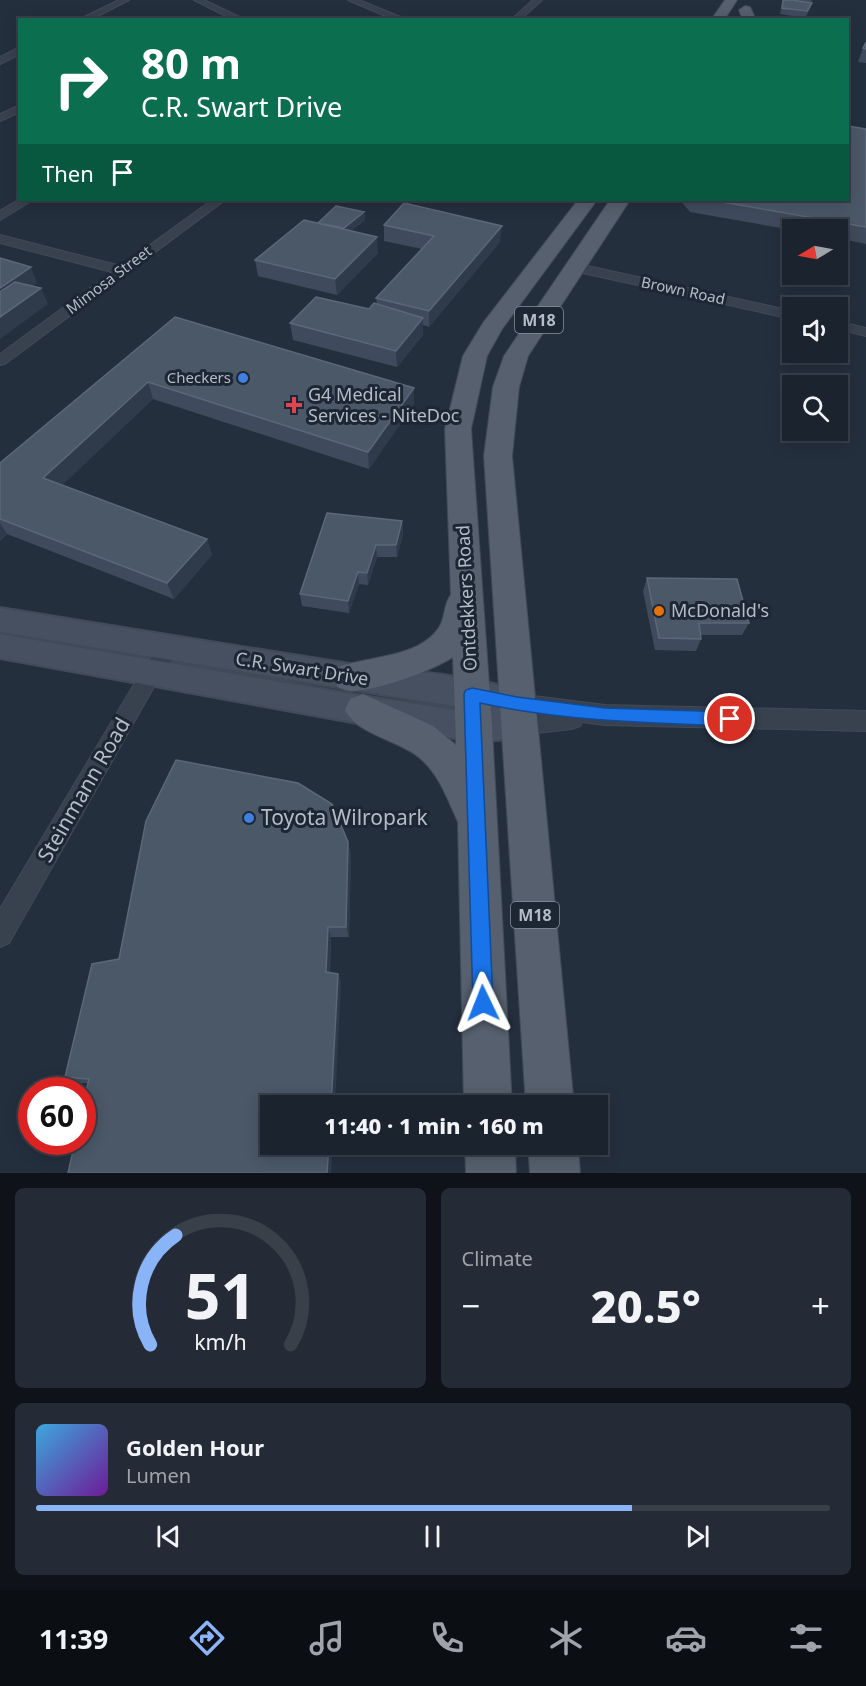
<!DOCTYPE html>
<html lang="en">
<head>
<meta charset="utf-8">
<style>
  :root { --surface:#1b232e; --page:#242b36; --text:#f1f3f6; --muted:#a0a4aa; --line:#39404a; --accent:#8ab4f8 }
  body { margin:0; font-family:"Noto Sans",sans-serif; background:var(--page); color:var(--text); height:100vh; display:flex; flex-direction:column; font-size:22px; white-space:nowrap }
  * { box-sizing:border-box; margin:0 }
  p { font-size:20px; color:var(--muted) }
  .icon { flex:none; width:33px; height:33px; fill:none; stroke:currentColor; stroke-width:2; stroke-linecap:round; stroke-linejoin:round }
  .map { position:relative; height:1173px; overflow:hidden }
  .panel { display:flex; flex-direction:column; gap:15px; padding:15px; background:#0f1319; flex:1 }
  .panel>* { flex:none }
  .hud { position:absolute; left:18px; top:18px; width:831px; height:183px; border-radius:0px; box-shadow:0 3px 15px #0003,0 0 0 2px var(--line); background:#0b6e4f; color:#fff; overflow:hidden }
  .needle { width:39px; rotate:260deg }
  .tools { position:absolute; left:782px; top:219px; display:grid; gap:12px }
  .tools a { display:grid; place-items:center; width:66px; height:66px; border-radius:0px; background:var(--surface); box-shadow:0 3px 15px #0003,0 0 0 2px var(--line); font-size:30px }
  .speed { position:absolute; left:18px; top:1077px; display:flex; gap:12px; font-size:30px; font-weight:700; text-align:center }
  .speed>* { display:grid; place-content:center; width:78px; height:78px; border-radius:50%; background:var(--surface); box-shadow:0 3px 15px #0003,0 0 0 2px var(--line); line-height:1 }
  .speed .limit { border:9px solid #d22; background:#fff; color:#111 }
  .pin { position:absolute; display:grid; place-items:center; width:51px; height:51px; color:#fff; margin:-26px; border:3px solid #fff; border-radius:50%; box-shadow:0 2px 6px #0007 }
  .me { position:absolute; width:66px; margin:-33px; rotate:358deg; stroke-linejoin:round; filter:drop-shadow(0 0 4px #0008) }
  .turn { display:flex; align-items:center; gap:21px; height:126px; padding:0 24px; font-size:27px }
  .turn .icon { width:78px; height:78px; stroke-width:2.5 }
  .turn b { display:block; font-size:42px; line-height:51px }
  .then { display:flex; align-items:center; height:57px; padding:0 24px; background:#0003; gap:12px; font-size:22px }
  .big { font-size:45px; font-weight:800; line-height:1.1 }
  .panel .tile { flex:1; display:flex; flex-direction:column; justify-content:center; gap:9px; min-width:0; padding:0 21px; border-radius:9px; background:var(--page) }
  .panel .dial { align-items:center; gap:0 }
  .dial svg { height:156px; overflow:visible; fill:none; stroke:var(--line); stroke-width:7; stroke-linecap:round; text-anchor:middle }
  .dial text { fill:var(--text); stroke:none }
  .song { display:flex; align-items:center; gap:18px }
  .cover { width:72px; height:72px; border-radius:9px; background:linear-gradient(135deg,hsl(200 70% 55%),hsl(280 70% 35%)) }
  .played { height:6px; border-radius:3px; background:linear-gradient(90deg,var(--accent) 75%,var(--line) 75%) }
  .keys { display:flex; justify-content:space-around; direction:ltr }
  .heat { display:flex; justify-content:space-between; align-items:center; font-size:33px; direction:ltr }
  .panel .tiles { flex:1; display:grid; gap:15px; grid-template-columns:1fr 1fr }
  .tile:last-child { grid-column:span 2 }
  .trip { position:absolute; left:260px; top:1095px; width:348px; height:60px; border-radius:0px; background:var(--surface); box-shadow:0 3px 15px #0003,0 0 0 2px var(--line); font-weight:800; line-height:60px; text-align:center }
  .dock { display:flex; height:96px; justify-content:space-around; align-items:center; background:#0b0e12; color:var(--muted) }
  .dock .icon { width:42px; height:42px }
  .dock .active { color:var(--accent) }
  .dock b { font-size:27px; color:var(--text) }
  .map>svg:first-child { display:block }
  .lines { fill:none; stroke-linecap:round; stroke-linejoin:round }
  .minor-casing { stroke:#414a57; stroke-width:2 }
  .secondary-casing { stroke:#414a57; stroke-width:4 }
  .primary-casing { stroke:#414a57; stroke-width:2 }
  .minor { fill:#38414e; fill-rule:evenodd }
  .secondary { fill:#465061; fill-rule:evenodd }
  .primary { fill:#56606e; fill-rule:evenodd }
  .wall { fill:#3f4b5c }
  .shaded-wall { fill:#2f3b4b }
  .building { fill:#4b5868; stroke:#5c6777; stroke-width:1.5 }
  .route { fill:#1a73e8; stroke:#114b97; stroke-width:1.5 }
  .shop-dot { fill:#3f7fe0; stroke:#1d2633; stroke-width:2 }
  .health-dot { fill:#e0444e; stroke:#1d2633; stroke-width:2 }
  .food-dot { fill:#e8710a; stroke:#1d2633; stroke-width:2 }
  .labels { text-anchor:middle; stroke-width:6; stroke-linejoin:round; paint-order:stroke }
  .far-street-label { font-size:15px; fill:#b4bcc9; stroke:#1d2633 }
  .far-poi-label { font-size:15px; fill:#b4bcc9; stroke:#1d2633; text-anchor:end }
  .shield { fill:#1d2633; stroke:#878f9c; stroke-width:1.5 }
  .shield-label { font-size:16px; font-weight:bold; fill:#b4bcc9 }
  .poi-label { font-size:18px; fill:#b4bcc9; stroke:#1d2633; text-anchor:start }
  .street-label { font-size:18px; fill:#b4bcc9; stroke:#1d2633 }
  .near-street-label { font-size:21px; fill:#b4bcc9; stroke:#1d2633 }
  .near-poi-label { font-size:21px; fill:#b4bcc9; stroke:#1d2633; text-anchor:start }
</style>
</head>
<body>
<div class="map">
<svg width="866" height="1173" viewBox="0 0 866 1173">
  <rect width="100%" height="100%" fill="#242f3e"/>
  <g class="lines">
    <g class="minor-casing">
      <path id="minor" d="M 119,0 L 129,0 L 90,20 L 78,20 Z
        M 194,0 L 204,0 L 246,20 L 234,20 Z
        M 348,0 L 359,0 L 408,20 L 395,20 Z
        M 533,0 L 542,0 L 520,20 L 511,20 Z
        M 20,47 L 20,54 L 0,64 L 0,57 Z
        M 20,105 L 20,112 L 0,121 L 0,114 Z
        M 20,199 L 33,200 L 0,220 L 0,211 Z
        M 212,200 L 225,200 L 5,364 L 0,365 L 0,354 L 112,272 L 0,243 L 0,235 L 121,266 Z
        M 574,263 L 792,311 L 792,319 L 569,270 L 567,267 L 569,264 Z
        M 837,321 L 866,328 L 866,336 L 837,329 Z
        M 170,639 L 177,642 L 180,648 L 159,678 L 9,943 L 0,947 L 0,909 L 145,666 L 163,642 Z
        M 517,694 L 605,705 L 866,711 L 866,731 L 605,725 L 582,722 L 580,726 L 572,729 L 518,735 L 510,732 L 507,725 L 510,718 L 524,714 L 509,711 L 506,704 L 509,697 Z"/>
    </g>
    <g class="secondary-casing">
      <path id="secondary" d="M 0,608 C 117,627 233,646 350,664 C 408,672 472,674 528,694 L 533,704 L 528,714 L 534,725 L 530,735 L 518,739 L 474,741 L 363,724 L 0,658 L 0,634 L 363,696 L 474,713 L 490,712 L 0,632 Z"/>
    </g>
    <g class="primary-casing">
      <path id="primary" d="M 725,0 L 737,0 L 724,20 L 711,20 Z
        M 745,6 L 750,7 L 756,20 L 743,20 L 739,10 Z
        M 578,200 L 597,200 L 502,329 L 487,356 L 471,429 L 492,727 L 512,1106 L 464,1106 L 458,822 C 447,798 438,771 416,755 C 394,739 357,734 345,710 L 350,699 L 363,694 L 433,726 L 456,745 L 453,657 C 432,671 376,691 351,691 C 347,691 342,689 338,687 L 333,677 L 338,667 C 369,656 417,658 438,629 C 446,619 443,604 451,595 L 445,429 L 463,356 L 483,323 Z
        M 610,200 L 630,200 L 528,356 L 519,387 L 512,456 L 574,1106 L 526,1106 L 484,456 L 493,387 L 504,356 Z
        M 465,1144 L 515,1144 L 516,1173 L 466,1173 Z
        M 528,1144 L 578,1144 L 580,1173 L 530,1173 Z"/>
    </g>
    <use href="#minor" class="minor"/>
    <use href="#secondary" class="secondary"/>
    <use href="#primary" class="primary"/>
  </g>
  <path class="wall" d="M 783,0 L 812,0 L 811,2 L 812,3 L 810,9 L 805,18 L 780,14 Z
    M 866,42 L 866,63 L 858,62 L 863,48 Z
    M 866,129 L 866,244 L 837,238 L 837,230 L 792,230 L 690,212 L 680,200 L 848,200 Z
    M 364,212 L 365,220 L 351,231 L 378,253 L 337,295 L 258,276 L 255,260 L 318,223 Z
    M 384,225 L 500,242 L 429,327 L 423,325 L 423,335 L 397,367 L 293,340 L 290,323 L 369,309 L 377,304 L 376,298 L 422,249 L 384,241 Z
    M 175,317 L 414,404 L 369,469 L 153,399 L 62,485 L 207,539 L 212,555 L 174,599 L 7,534 L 0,541 L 0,463 Z
    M 402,521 L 403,534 L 397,557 L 377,557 L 368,585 L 359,584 L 349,613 L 302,606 L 300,594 Z
    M 647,578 L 749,623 L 742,635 L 701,635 L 701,639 L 696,651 L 655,650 L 643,591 Z
    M 351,854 L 349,937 L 331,937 L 330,973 L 341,983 L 88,1083 L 79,1083 L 65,1077 L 119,959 Z"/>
  <path class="shaded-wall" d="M 364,212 L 365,220 L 345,236 L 344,228 Z
    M 502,226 L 500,242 L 429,327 L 429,311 Z
    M 377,237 L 378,253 L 337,295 L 335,279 Z
    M 31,267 L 37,283 L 0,309 L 0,288 Z
    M 41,288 L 48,304 L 0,339 L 0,317 Z
    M 423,318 L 423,335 L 397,367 L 396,351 Z
    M 148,382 L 153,399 L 52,495 L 43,478 Z
    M 414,388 L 414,404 L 369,469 L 368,452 Z
    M 402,521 L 403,534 L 397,557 L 396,545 Z
    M 0,523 L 7,534 L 0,541 Z
    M 207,539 L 212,555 L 174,599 L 167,583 Z
    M 376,545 L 377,557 L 368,585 L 367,573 Z
    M 358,572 L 359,584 L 349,613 L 348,601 Z
    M 348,842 L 351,854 L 349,937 L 346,927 Z
    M 328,927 L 331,937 L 329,981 L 326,972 Z
    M 338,974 L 341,983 L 335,1106 L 331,1106 Z
    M 329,1144 L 333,1144 L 331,1173 L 327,1173 Z"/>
  <path class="building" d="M 783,0 L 792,0 L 812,3 L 807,11 L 782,8 Z
    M 866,42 L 866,49 L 863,48 Z
    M 848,126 L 866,129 L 866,227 L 710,200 L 848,200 Z
    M 404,203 L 502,226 L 429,311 L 376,298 L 434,236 L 384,225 Z
    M 336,206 L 364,212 L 344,228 L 318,223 Z
    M 304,220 L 377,237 L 335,279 L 255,260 Z
    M 0,258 L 31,267 L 0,288 Z
    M 15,282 L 41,288 L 0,317 L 0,292 Z
    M 316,297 L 369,309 L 374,303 L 423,318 L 396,351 L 290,323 Z
    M 175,317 L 414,388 L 368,452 L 148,382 L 43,478 L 207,539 L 167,583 L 0,519 L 0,463 Z
    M 327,513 L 402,521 L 396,545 L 376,545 L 367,573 L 358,572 L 348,601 L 300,594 Z
    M 647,578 L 737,579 L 749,623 L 699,623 L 701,639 L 659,638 Z
    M 176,760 L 298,783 L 332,804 L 348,842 L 346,927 L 328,927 L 326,972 L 338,974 L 331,1106 L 270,1106 L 270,1144 L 329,1144 L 327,1173 L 68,1173 L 75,1142 L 82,1142 L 82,1108 L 89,1079 L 65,1077 L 92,964 L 119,959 L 146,821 Z"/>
  <path class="route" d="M 472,688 L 517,697 L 605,708 L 730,712 L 736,714 L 738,719 L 736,724 L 730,726 C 646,723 563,721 480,703 L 493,1003 L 490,1009 L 483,1012 L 476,1009 L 473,1003 L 464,694 L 466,690 Z"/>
  <g class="shop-dot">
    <circle cx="243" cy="378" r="6"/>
    <circle cx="249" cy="818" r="6"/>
  </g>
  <path class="health-dot" d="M291 396h6v6h6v6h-6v6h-6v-6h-6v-6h6z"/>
  <circle class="food-dot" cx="659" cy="611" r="6"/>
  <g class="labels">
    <g class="far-street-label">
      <text transform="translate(109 280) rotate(-37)" y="5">Mimosa Street</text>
      <text transform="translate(683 291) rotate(12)" y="5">Brown Road</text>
    </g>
    <g class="far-poi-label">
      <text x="231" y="383">Checkers</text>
    </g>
    <g class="shield">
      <rect x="515" y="307" width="48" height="26" rx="4.5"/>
      <rect x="511" y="902" width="48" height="26" rx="4.5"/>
    </g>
    <g class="shield-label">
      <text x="539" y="326">M18</text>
      <text x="535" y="921">M18</text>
    </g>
    <g class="poi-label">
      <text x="308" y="401">G4 Medical<tspan x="308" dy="21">Services - NiteDoc</tspan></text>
      <text x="671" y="617">McDonald's</text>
    </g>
    <g class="street-label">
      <text transform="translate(467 598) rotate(-93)" y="6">Ontdekkers Road</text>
      <text transform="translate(302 669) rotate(9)" y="6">C.R. Swart Drive</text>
    </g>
    <g class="near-street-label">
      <text transform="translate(84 790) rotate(-60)" y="7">Steinmann Road</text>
    </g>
    <g class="near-poi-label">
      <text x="261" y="825">Toyota Wilropark</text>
    </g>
  </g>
</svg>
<div class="tools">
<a><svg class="needle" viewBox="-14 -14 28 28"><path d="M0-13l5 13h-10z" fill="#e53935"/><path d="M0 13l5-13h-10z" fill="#a0a4aa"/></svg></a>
<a><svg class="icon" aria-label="sound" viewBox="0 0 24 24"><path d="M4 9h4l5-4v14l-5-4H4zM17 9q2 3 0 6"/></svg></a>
<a><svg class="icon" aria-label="search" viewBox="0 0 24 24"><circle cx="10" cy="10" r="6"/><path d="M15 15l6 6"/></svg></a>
</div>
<div class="speed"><div class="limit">60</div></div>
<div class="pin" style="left:730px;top:719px;background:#d93025"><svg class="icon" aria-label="arrive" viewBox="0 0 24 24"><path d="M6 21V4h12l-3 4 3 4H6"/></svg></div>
<svg class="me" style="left:483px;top:1003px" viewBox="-20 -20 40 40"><path d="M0-17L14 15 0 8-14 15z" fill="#1a73e8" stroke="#fff" stroke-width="4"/></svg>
<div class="trip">11:40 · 1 min · 160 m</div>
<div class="hud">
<div class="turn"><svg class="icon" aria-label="right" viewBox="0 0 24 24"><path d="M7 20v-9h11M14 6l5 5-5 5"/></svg><div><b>80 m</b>C.R. Swart Drive</div></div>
<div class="then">Then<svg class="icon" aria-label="arrive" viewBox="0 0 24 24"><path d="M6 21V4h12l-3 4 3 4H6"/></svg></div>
</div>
</div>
<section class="panel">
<div class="tiles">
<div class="tile dial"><svg viewBox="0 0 100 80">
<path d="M14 69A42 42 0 1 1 86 69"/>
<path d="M14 69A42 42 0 0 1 27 13" stroke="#8ab4f8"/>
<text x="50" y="56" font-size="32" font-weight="700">51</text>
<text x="50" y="72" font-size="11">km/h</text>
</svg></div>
<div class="tile"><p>Climate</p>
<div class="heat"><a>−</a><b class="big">20.5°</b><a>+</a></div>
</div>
<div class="tile">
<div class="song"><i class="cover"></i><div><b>Golden Hour</b><p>Lumen</p></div></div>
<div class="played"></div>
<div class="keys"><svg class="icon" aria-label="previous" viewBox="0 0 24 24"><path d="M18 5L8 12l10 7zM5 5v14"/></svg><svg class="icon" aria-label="pause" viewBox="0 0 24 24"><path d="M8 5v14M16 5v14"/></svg><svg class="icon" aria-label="next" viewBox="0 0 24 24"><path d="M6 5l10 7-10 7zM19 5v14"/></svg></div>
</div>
</div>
</section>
<nav class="dock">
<b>11:39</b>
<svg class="icon active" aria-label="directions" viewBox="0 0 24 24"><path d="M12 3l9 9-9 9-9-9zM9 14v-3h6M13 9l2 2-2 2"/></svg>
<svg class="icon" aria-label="music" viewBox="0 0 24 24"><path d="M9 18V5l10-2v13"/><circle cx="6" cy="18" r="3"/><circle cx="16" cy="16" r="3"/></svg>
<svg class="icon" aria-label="phone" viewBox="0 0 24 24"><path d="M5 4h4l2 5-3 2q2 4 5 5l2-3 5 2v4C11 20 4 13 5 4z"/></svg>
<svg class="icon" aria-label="climate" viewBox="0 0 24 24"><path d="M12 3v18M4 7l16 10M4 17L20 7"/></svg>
<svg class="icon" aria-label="car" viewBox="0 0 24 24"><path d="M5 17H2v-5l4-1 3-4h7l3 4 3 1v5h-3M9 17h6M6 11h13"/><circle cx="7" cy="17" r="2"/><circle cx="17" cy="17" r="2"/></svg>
<svg class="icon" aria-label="filters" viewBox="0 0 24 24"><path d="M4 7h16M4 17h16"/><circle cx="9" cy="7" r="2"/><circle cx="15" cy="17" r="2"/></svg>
</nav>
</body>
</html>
